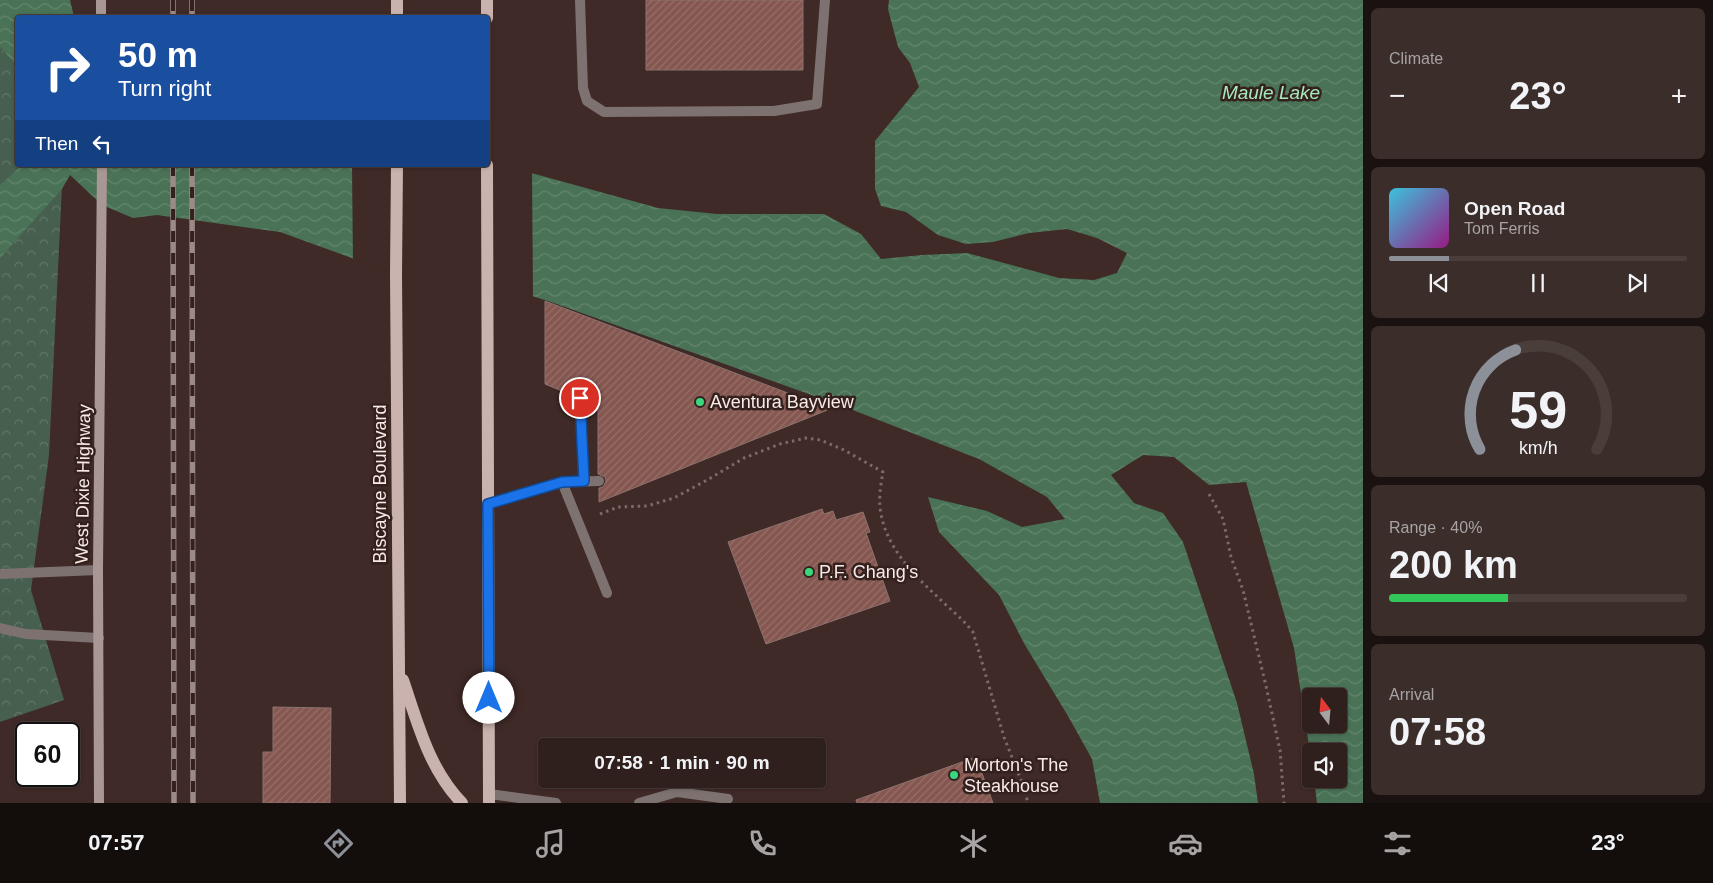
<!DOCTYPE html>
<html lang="en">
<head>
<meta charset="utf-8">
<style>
  :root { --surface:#2f201d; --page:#3b2d2a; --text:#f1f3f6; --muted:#a7a3a4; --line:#4a3e3b; --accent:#8c9099 }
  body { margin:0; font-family:Helvetica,sans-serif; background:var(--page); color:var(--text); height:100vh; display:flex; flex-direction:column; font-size:19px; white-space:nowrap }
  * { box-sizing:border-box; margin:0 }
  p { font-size:16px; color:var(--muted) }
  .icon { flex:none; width:28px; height:28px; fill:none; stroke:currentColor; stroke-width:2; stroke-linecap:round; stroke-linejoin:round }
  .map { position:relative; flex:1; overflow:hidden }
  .sheet { display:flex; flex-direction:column; gap:8px; padding:8px; background:#1a1210; width:350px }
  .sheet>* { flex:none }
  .guide { position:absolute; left:15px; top:15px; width:475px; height:152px; border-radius:5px; box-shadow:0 1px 4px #0004,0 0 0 1px var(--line); background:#1a4fa0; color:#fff; overflow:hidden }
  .needle { width:32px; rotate:344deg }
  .buttons { position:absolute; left:1302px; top:688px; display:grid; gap:10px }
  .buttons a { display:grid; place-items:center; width:45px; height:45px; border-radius:5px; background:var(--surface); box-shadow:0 1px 4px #0004,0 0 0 1px var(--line); font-size:25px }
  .speed { position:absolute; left:15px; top:722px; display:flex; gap:10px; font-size:25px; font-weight:700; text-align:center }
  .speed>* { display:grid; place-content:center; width:65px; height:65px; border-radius:50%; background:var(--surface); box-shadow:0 1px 4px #0004,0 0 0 1px var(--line); line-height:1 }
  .speed .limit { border:2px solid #111; border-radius:8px; background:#fff; color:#111 }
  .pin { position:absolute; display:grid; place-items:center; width:42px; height:42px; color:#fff; margin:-21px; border:2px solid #fff; border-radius:50%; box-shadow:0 1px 5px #0007 }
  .me { position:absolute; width:55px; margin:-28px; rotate:0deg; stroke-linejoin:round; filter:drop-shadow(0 0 4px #0008) }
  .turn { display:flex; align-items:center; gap:18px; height:105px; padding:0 20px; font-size:22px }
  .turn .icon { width:65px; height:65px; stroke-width:2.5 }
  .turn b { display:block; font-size:35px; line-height:42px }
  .then { display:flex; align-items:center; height:48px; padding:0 20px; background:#0003; gap:10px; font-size:19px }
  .big { font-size:38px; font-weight:700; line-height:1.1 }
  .sheet .tile { flex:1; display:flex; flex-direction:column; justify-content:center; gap:8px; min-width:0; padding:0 18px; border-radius:8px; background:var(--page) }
  .sheet .dial { align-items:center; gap:0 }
  .dial svg { height:130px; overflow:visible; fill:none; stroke:var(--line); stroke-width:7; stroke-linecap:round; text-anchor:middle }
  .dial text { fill:var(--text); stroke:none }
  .song { display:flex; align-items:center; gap:15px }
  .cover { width:60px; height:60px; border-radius:8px; background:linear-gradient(135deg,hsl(190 70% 55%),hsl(310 70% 35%)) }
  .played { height:5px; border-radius:2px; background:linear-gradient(90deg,var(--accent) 20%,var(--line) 20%) }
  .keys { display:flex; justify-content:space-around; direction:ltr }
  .heat { display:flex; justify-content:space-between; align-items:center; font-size:28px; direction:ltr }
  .charge { height:8px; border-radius:4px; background:linear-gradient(90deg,#34c759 40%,var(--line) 0) }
  .trip { position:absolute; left:538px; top:738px; width:288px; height:50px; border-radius:5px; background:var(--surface); box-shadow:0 1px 4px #0004,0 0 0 1px var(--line); font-weight:700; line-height:50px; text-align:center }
  .dock { display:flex; height:80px; justify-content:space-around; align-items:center; background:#130d0c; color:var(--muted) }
  .dock .icon { width:35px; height:35px }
  .dock .active { color:var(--accent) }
  .dock b { font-size:22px; color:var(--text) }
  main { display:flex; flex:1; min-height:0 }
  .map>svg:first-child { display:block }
  .park { fill:url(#park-crowns) }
  .water { fill:url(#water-waves); fill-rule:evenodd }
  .pier { fill:#3f2a27 }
  .building { fill:url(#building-hatch); stroke:#8c736f }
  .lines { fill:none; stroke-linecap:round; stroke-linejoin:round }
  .path { stroke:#7d6a67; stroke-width:3; stroke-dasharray:2.5 4; stroke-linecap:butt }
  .lane { stroke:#7d7270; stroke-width:10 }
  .secondary { stroke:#a89794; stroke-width:10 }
  .primary { stroke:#cab3af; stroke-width:12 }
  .rail-casing { stroke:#9c8a87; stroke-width:5.5 }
  .rail { stroke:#34211e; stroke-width:4; stroke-dasharray:11; stroke-linecap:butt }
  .route-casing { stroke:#114b97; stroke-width:12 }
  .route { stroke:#1a73e8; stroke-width:9 }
  .poi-dot { fill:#39d87f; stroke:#34211e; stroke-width:2 }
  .labels { text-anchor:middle; stroke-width:5; stroke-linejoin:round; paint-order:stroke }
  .poi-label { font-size:18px; fill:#f8eae7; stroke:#34211e; text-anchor:start }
  .street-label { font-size:18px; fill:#f8eae7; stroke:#34211e }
  .water-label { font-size:19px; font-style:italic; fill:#a6e9ba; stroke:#34211e }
</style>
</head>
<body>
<main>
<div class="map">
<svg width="1363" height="803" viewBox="0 0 1363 803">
  <defs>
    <pattern id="park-crowns" width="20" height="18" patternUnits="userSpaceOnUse" patternTransform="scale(1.25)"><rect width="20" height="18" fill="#475f4e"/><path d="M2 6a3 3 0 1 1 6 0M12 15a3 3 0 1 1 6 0" fill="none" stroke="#627668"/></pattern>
    <pattern id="water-waves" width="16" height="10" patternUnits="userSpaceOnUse" patternTransform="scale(1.25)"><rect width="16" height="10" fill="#497256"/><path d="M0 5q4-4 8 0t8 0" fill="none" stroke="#64866e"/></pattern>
    <pattern id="building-hatch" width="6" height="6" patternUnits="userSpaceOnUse" patternTransform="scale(1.25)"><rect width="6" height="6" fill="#855750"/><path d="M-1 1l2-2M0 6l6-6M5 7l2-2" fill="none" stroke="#976f69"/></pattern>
  </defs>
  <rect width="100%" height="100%" fill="#3f2a27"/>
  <path class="park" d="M 0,47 L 17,67 L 18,165 L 63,166 L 49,455 L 31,590 L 64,700 L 0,722 Z"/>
  <path class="water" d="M 0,0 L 70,0 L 74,17 L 18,18 L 17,67 L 0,47 Z
    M 889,0 L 1363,0 L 1363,803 L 1317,803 L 1314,779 L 1339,779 L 1339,751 L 1311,751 L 1311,759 L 1294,648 L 1246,482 L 1209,485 L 1174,457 L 1143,455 L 1111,475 L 1134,503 L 1163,513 L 1183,542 L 1237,703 L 1254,774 L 1258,803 L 1100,803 L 1092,759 L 1068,716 L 1025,645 L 999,595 L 939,532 L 928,497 L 987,511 L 1022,527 L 1065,519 L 1047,497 L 979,459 L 845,407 L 551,302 L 488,282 L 396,274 L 280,232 L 157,215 L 133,218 L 102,205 L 70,175 L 62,189 L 0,258 L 0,185 L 22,165 L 488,165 L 488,161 L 658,208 L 717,214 L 824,214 L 861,234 L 881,259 L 922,255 L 967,253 L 1059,278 L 1094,280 L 1117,273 L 1127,253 L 1097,238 L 1067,229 L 1029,233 L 993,242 L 966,244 L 938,235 L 906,212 L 881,206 L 875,189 L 875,141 L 919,87 L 910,63 L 898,47 L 888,9 ZM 1311,696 L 1339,696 L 1339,724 L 1311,724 Z"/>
  <path class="pier" d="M 488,158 L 532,171 L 533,299 L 488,285 L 395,277 L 353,261 L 352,165 L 488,165 Z"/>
  <path class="building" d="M 646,0 L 803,0 L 803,70 L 646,70 Z
    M 545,301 L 830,409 L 599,502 L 599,488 L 603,487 L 606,481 L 605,477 L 598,474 L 598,406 L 587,402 L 586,395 L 583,392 L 577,392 L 574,396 L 545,384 Z
    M 822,509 L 824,514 L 833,511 L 836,520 L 863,512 L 870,532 L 866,533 L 890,601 L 766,644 L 728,542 Z
    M 273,707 L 331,708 L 330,803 L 263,803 L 263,752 L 273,752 Z
    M 976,757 L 993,803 L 857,803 L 856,800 Z"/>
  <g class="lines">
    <path class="path" d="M 1209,494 L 1223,519 L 1231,557 L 1243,590 L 1266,686 L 1280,750 L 1284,803
      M 600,514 L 618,507 L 647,506 L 674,498 L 709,479 L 744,458 L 780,444 L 806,438 L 820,440 L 844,450 L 883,472 C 881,483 879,495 880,507 C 884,547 915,576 943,602 C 954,613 963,619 973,632 L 1004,737 L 1023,785 L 1028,803"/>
    <path class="lane" d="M 580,0 L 583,88 L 587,101 L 604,112 L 774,111 L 817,104 L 825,0
      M 580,398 L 584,481
      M 562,482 L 607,593
      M 488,504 L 562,482 L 599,481
      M 0,574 L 98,570
      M 0,628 L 26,634 L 99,638
      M 489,794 L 556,803
      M 639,803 L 677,792 L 728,799"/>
    <path class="secondary" d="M 101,0 L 101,18
      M 99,803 L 98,570 L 102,165"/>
    <path class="primary" d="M 397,0 L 397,18
      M 487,0 L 487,18
      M 397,165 L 396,274 L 400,803
      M 487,165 L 489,803
      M 403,680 C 418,724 429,769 462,803"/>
    <g class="rail-casing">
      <path id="rail" d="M 173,0 L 173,18
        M 192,0 L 192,18
        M 173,165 L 174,803
        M 192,165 L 193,803"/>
    </g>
    <use href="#rail" class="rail"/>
  </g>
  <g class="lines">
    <g class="route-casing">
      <path id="route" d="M 489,698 L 488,504 L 562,482 L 584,481 L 580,398"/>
    </g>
    <use href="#route" class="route"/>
  </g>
  <g class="poi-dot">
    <circle cx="700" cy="402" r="5"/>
    <circle cx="809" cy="572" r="5"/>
    <circle cx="954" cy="775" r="5"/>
  </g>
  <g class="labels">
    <g class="poi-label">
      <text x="710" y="408">Aventura Bayview</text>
      <text x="819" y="578">P.F. Chang's</text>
      <text x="964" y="771">Morton's The<tspan x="964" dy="21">Steakhouse</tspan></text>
    </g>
    <g class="street-label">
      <text transform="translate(83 484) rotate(-89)" y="6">West Dixie Highway</text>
      <text transform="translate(380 484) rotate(-90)" y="6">Biscayne Boulevard</text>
    </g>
    <g class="water-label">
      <text x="1271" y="99">Maule Lake</text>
    </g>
  </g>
</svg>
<div class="buttons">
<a><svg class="needle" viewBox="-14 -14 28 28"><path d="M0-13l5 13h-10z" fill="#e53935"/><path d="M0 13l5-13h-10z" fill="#a7a3a4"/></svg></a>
<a><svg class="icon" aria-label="sound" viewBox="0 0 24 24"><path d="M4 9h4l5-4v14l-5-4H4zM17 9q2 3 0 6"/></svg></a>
</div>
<div class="speed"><div class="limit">60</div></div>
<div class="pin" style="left:580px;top:398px;background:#d93025"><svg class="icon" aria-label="arrive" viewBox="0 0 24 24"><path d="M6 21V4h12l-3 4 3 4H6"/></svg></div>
<svg class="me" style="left:489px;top:698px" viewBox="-20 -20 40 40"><circle r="19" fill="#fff"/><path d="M0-13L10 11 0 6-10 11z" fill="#1a73e8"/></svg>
<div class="trip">07:58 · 1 min · 90 m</div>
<div class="guide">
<div class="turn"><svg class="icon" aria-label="right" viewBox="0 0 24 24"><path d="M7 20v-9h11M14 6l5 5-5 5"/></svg><div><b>50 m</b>Turn right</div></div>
<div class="then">Then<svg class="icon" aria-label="left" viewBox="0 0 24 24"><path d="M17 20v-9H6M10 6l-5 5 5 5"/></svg></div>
</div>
</div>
<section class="sheet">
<div class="tile"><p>Climate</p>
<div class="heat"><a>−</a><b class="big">23°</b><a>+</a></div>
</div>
<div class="tile">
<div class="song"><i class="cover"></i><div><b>Open Road</b><p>Tom Ferris</p></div></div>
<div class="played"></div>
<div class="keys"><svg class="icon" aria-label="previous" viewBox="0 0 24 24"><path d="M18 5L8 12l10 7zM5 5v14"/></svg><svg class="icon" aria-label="pause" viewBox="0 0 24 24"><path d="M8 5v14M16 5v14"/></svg><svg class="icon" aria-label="next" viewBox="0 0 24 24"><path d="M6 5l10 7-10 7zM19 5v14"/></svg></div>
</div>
<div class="tile dial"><svg viewBox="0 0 100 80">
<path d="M14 69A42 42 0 1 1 86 69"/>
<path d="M14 69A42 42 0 0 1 36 8" stroke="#8c9099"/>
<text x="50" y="56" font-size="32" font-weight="700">59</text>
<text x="50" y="72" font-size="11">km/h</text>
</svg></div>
<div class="tile"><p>Range · 40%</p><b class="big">200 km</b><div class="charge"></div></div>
<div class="tile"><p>Arrival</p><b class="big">07:58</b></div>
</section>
</main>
<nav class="dock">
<b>07:57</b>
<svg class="icon active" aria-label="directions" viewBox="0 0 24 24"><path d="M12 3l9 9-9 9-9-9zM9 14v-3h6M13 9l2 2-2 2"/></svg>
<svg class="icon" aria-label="music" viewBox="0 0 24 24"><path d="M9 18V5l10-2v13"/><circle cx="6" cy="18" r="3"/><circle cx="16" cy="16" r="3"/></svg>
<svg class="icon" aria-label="phone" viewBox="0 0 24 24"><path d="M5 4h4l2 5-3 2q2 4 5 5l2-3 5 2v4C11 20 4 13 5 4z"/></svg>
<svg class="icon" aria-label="climate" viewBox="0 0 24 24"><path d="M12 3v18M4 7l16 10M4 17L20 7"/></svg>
<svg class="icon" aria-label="car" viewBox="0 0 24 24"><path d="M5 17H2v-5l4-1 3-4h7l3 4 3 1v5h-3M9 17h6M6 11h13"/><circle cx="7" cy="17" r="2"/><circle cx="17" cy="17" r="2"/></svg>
<svg class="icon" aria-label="filters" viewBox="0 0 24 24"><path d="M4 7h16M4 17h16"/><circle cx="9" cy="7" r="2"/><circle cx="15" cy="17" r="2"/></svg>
<b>23°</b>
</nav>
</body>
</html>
